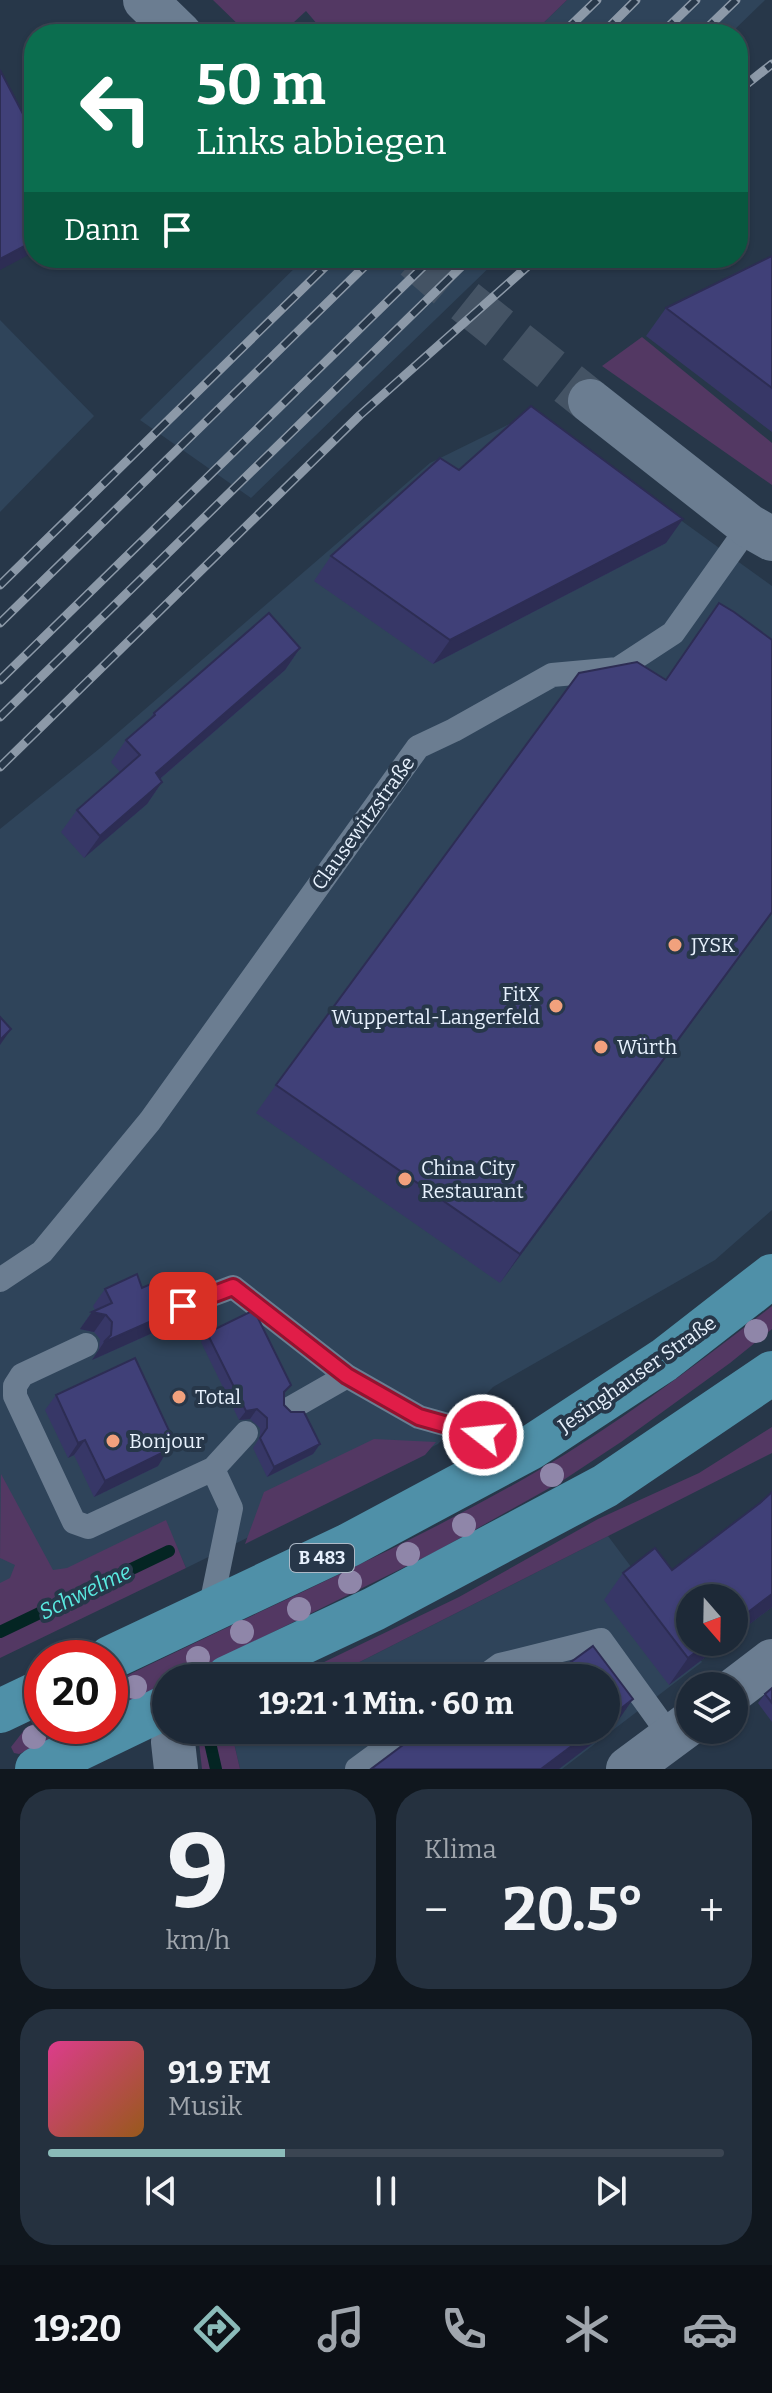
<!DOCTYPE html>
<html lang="de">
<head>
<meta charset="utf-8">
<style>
  :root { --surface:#1d2937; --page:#25313f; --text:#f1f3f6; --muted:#a0a6ad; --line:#3b4552; --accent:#8bbbb9 }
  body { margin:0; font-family:Bitter,serif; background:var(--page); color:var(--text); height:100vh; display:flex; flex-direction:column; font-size:30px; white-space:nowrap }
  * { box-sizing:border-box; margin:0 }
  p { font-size:26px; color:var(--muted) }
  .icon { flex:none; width:44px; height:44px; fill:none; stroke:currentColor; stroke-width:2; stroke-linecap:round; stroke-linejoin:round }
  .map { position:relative; height:1769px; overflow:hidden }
  .details { display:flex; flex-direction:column; gap:20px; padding:20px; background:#10171e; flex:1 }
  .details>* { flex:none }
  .top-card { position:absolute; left:24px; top:24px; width:724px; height:244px; border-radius:32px; box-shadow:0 2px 6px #0004,0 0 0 2px var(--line); background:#0b6e4f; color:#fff; overflow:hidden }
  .needle { width:52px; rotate:160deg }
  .tools { position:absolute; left:676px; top:1584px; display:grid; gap:16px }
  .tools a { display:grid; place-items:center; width:72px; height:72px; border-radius:50%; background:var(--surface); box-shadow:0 2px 6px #0004,0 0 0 2px var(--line); font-size:40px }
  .speed { position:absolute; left:24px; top:1640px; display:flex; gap:16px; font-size:40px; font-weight:700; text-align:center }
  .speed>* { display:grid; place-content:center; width:104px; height:104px; border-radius:50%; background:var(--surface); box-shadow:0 2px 6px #0004,0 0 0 2px var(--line); line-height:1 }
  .speed .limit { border:12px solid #d22; background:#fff; color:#111 }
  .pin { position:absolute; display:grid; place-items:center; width:68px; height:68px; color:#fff; margin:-34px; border-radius:16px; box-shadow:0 4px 12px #0006 }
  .me { position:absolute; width:88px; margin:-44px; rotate:286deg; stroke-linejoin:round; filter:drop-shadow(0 0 6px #0008) }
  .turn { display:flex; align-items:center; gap:28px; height:168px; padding:0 40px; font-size:36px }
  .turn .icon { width:104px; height:104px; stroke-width:2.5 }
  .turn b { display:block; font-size:56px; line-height:68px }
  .then { display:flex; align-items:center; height:76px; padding:0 40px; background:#0003; gap:16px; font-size:30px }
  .big { font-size:60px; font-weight:700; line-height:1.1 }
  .details .card { flex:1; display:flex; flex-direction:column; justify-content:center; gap:12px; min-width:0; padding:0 28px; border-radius:32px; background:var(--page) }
  .details .dial { align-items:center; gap:0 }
  .dial b { font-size:104px; line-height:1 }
  .song { display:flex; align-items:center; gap:24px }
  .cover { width:96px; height:96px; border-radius:12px; background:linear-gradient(135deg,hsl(330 70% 55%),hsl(30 70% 35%)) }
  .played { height:8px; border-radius:4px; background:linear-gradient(90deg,var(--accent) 35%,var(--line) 35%) }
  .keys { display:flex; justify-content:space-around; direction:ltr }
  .heat { display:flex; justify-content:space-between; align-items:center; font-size:44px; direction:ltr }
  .details .tiles { flex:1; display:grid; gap:20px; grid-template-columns:1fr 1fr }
  .card:last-child { grid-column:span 2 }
  .trip { position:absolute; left:152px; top:1664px; width:468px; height:80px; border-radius:40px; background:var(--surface); box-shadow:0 2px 6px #0004,0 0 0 2px var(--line); font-weight:700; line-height:80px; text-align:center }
  .tabs { display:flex; height:128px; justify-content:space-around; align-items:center; background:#0c1016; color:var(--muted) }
  .tabs .icon { width:56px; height:56px }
  .tabs .on { color:var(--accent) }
  .tabs b { font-size:36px; color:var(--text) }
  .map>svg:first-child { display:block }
  .built { fill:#2f445a }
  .green { fill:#533863 }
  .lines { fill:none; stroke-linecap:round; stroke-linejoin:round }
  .stream { stroke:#042523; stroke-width:12 }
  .tertiary-tunnel { stroke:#445364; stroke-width:44; stroke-dasharray:44 22; stroke-linecap:butt }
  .service { stroke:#6b7d91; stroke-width:24 }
  .minor { stroke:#6b7d91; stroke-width:44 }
  .tertiary { stroke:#6b7d91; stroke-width:44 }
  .primary { stroke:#4f90a8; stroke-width:44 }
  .rail-casing { stroke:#8c99a8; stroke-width:9 }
  .rail { stroke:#273749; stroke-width:6; stroke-dasharray:18; stroke-linecap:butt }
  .tree { fill:#8f86a9 }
  .wall { fill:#373767 }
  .shaded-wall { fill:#2d2d54 }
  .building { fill:#404078; stroke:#2d2d54; stroke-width:2 }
  .route-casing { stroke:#92132f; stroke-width:20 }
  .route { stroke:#e11d48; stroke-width:14 }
  .poi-dot { fill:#f1a17d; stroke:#273749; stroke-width:3 }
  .labels { text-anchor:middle; stroke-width:8; stroke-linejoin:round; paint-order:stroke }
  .shield { fill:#273749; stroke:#adb9c7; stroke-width:2 }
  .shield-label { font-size:18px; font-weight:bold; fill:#e7f1fd }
  .street-label { font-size:20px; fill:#e7f1fd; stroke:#273749 }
  .poi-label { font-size:20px; fill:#e7f1fd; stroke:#273749; text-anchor:start }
  .water-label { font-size:22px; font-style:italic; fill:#59eae0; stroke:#273749 }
</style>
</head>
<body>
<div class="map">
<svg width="772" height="1769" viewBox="0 0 772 1769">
  <rect width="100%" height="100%" fill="#273749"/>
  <path class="built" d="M 567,0 L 765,0 L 730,34 L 532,34 Z
    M 305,258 L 499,258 L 251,498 L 140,420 Z
    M 0,320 L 94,416 L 0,512 Z
    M 532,413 L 772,586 L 772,1210 L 715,1260 L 493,1387 L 438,1444 L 186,1568 L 173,1538 L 0,1620 L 0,829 L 99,749 L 430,463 Z
    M 608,1536 L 702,1662 L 562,1769 L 240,1769 L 231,1730 L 606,1730 L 606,1678 L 328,1678 Z"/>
  <path class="green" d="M 213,0 L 567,0 L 532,34 L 308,34 L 318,25 L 306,11 L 281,34 L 248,34 Z
    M 642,337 L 772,443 L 772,485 L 602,366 Z
    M 772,1306 L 772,1329 L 730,1363 L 621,1442 L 562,1481 L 435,1552 L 180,1678 L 166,1678 L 166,1685 L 110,1711 L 110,1684 C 251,1614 397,1552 534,1473 C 618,1424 695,1366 772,1306 Z
    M 772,1427 L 772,1453 L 328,1678 L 291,1678 L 459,1597 L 598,1519 L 699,1473 Z
    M 374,1439 L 436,1442 L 425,1455 L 245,1544 L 264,1492 Z
    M 1,1474 L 53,1570 L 67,1568 L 166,1520 L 186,1568 L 0,1658 L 0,1583 L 10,1578 L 15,1565 L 0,1558 Z
    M 42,1718 L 42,1726 L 79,1726 L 19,1754 L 14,1753 L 11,1747 L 25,1729 Z
    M 201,1730 L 231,1730 L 240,1769 L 202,1769 L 198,1734 Z"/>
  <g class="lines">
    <path class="stream" d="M 0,1632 L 169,1551
      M 209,1738 L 216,1769"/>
    <path class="tertiary-tunnel" d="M 415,258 L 461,298 L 590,401"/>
    <path class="service" d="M 0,1280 L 42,1252 L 150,1121 L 418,747 L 454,730 L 552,675 L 618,669 L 673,633 L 749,526
      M 158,1315 L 233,1287 L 347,1376
      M 86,1345 L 22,1375 L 15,1386 L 15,1396 L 74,1522 L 88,1527 L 213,1469
      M 291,1408 L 347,1376 L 419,1417 L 530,1448
      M 210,1610 L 231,1508 L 213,1469 L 246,1433
      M 482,1678 L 500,1665 L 601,1640 L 671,1737
      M 357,1769 L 410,1730"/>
    <path class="minor" d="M 734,1690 L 772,1661
      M 175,1730 L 173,1742 L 176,1769
      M 628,1769 L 690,1723"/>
    <path class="tertiary" d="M 145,0 L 180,34
      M 590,401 L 749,526 L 772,539"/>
    <path class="primary" d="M 110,1658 L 349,1545 L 530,1448 L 664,1360 L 772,1276
      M 227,1678 L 374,1609 L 605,1486 L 772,1373
      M 0,1711 L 42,1691
      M 37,1769 L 166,1707"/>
    <g class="rail-casing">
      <path id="rail" d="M 562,34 L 597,0
        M 602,34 L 636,0
        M 661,34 L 696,0
        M 701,34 L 736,0
        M 738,91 L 772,64
        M 0,585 L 334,258
        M 0,623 L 373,258
        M 0,680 L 432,258
        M 0,717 L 470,258
        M 0,767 L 360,415 L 537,258"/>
    </g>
    <use href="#rail" class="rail"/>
  </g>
  <g class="tree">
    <circle cx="756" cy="1331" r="12"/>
    <circle cx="552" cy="1475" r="12"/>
    <circle cx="464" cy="1525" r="12"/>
    <circle cx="408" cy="1554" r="12"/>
    <circle cx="350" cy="1582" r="12"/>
    <circle cx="299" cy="1609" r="12"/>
    <circle cx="242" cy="1632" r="12"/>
    <circle cx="198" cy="1658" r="12"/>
    <circle cx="135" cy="1687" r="12"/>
    <circle cx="34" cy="1737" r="12"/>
  </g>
  <path class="wall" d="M 772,256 L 772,432 L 646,336 L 666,308 Z
    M 459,470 L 666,543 L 433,664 L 314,581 L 331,556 Z
    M 772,640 L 772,913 L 500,1283 L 256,1113 L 276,1085 L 666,680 Z
    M 300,648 L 285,670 L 160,779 L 162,782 L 147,804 L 84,858 L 61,832 L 77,810 L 120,772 L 111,762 L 126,740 L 148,721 L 154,713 Z
    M 142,1288 L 156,1296 L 156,1302 L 162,1309 L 172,1312 L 159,1330 L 92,1360 L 99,1350 L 100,1339 L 94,1332 L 80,1329 L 92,1312 L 95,1310 L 93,1306 L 105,1289 Z
    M 207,1333 L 284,1395 L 284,1405 L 320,1444 L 313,1454 L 267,1477 L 253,1448 L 260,1437 L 260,1428 L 250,1419 L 239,1420 L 201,1342 Z
    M 56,1395 L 172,1437 L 166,1446 L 158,1466 L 94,1497 L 74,1455 L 68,1458 L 45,1410 Z
    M 772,1492 L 772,1607 L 734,1636 L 734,1598 L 690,1642 L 725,1642 L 669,1685 L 604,1600 L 623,1573 L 672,1570 L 760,1503 Z
    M 772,1688 L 772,1722 L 758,1703 L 765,1694 Z"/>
  <path class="shaded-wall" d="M 34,151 L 34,158 L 29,166 L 25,155 Z
    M 34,241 L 34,252 L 0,270 L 0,259 Z
    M 683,519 L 666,543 L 433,664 L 450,640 Z
    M 300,648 L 285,670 L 140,796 L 156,773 Z
    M 162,782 L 147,804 L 84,858 L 100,836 Z
    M 772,912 L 772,913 L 500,1283 L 520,1254 Z
    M 11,1029 L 0,1045 L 0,1040 Z
    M 92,1312 L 106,1315 L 94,1332 L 80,1329 Z
    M 172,1312 L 159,1330 L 92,1360 L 104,1342 Z
    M 257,1409 L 250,1419 L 239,1420 L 246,1411 Z
    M 85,1440 L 74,1455 L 68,1458 L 78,1443 Z
    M 320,1444 L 313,1454 L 267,1477 L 274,1467 Z
    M 168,1450 L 158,1466 L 94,1497 L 105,1481 Z
    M 772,1594 L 772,1607 L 734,1636 L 734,1623 Z
    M 709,1642 L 725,1642 L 669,1685 L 688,1658 Z
    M 633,1699 L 613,1728 L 559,1769 L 541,1769 L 593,1730 L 606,1730 L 606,1720 Z"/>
  <path class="building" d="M 0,70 L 34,135 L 34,151 L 25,155 L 34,172 L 34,241 L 0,259 Z
    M 772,256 L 772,388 L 666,308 Z
    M 531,406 L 683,519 L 450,640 L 331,556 L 440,458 L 459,470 Z
    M 719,603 L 734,612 L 772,640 L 772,912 L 520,1254 L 276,1085 L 579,673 L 637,662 L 666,680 Z
    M 269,613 L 300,648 L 156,773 L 162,782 L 100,836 L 77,810 L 140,755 L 126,740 L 155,715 L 154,713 Z
    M 0,1017 L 11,1029 L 0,1040 Z
    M 137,1274 L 142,1288 L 162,1279 L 164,1284 L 156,1294 L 156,1302 L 162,1309 L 172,1312 L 104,1342 L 111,1335 L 112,1322 L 106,1315 L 92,1312 L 112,1303 L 105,1289 Z
    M 254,1310 L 291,1385 L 284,1392 L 284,1405 L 291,1412 L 304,1412 L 320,1444 L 274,1467 L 260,1438 L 267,1428 L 267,1418 L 257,1409 L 246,1411 L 207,1333 Z
    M 135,1358 L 172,1437 L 164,1441 L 168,1450 L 105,1481 L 85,1440 L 78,1443 L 56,1395 Z
    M 772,1492 L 772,1594 L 734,1623 L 734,1598 L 690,1598 L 690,1642 L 709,1642 L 688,1658 L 623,1573 L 655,1548 L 672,1570 L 760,1503 Z
    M 593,1646 L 633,1699 L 606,1720 L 606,1678 L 549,1678 Z
    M 772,1688 L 772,1703 L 765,1694 Z
    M 423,1730 L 593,1730 L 541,1769 L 371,1769 Z"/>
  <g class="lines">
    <g class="route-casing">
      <path id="route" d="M 183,1306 L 233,1287 L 347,1376 L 419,1417 L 483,1435"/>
    </g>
    <use href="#route" class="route"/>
  </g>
  <g class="poi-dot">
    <circle cx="675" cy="945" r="8"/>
    <circle cx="556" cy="1006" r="8"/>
    <circle cx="601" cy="1047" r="8"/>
    <circle cx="405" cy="1179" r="8"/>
    <circle cx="179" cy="1397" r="8"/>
    <circle cx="113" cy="1441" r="8"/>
  </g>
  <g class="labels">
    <rect class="shield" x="290" y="1544" width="64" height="28" rx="6"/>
    <g class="shield-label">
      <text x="322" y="1564">B 483</text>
    </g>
    <g class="street-label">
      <text transform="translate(363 823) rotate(-54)" y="7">Clausewitzstraße</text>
      <text transform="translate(637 1374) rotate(-35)" y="7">Jesinghauser Straße</text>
    </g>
    <g class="poi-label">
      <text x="691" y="952">JYSK</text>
      <text x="540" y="1001" text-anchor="end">FitX<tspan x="540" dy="23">Wuppertal-Langerfeld</tspan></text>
      <text x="617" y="1054">Würth</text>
      <text x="421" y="1175">China City<tspan x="421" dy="23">Restaurant</tspan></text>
      <text x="195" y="1404">Total</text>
      <text x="129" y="1448">Bonjour</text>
    </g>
    <g class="water-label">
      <text transform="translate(85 1591) rotate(-26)" y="8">Schwelme</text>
    </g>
  </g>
</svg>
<div class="tools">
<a><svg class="needle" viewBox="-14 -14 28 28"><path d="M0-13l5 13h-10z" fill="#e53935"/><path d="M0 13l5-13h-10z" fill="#a0a6ad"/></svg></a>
<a><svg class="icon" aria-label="layers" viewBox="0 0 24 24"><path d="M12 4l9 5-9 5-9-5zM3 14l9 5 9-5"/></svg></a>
</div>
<div class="speed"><div class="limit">20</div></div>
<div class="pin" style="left:183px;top:1306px;background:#d93025"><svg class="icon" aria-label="arrive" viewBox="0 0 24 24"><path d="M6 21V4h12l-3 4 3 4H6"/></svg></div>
<svg class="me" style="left:483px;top:1435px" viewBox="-20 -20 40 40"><circle r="17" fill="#e11d48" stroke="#fff" stroke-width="3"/><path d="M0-11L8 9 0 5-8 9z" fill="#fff"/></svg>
<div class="trip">19:21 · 1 Min. · 60 m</div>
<div class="top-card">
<div class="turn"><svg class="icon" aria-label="left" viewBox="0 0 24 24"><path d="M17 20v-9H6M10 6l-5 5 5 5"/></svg><div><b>50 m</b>Links abbiegen</div></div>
<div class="then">Dann<svg class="icon" aria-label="arrive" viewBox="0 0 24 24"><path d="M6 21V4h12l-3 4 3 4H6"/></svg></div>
</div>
</div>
<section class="details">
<div class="tiles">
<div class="card dial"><b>9</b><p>km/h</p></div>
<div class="card"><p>Klima</p>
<div class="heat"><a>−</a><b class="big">20.5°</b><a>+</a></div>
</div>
<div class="card">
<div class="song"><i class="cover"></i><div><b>91.9 FM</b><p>Musik</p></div></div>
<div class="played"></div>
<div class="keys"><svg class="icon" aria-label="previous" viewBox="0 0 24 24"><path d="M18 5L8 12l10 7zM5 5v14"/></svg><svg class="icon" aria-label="pause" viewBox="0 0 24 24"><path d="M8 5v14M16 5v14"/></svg><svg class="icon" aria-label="next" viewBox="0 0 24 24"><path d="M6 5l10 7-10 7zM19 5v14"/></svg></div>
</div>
</div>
</section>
<nav class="tabs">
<b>19:20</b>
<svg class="icon on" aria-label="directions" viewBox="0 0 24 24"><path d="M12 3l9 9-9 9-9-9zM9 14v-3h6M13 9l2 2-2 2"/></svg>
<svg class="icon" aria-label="music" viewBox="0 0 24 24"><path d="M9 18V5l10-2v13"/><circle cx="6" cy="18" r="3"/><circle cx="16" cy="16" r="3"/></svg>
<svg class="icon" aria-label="phone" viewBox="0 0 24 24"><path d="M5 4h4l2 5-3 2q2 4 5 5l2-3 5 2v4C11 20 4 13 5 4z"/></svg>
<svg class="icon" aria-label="climate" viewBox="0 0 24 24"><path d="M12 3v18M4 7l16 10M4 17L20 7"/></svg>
<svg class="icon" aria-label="car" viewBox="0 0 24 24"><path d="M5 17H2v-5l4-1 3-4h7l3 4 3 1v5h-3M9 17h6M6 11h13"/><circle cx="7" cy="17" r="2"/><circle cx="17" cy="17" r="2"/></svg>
</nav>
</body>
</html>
